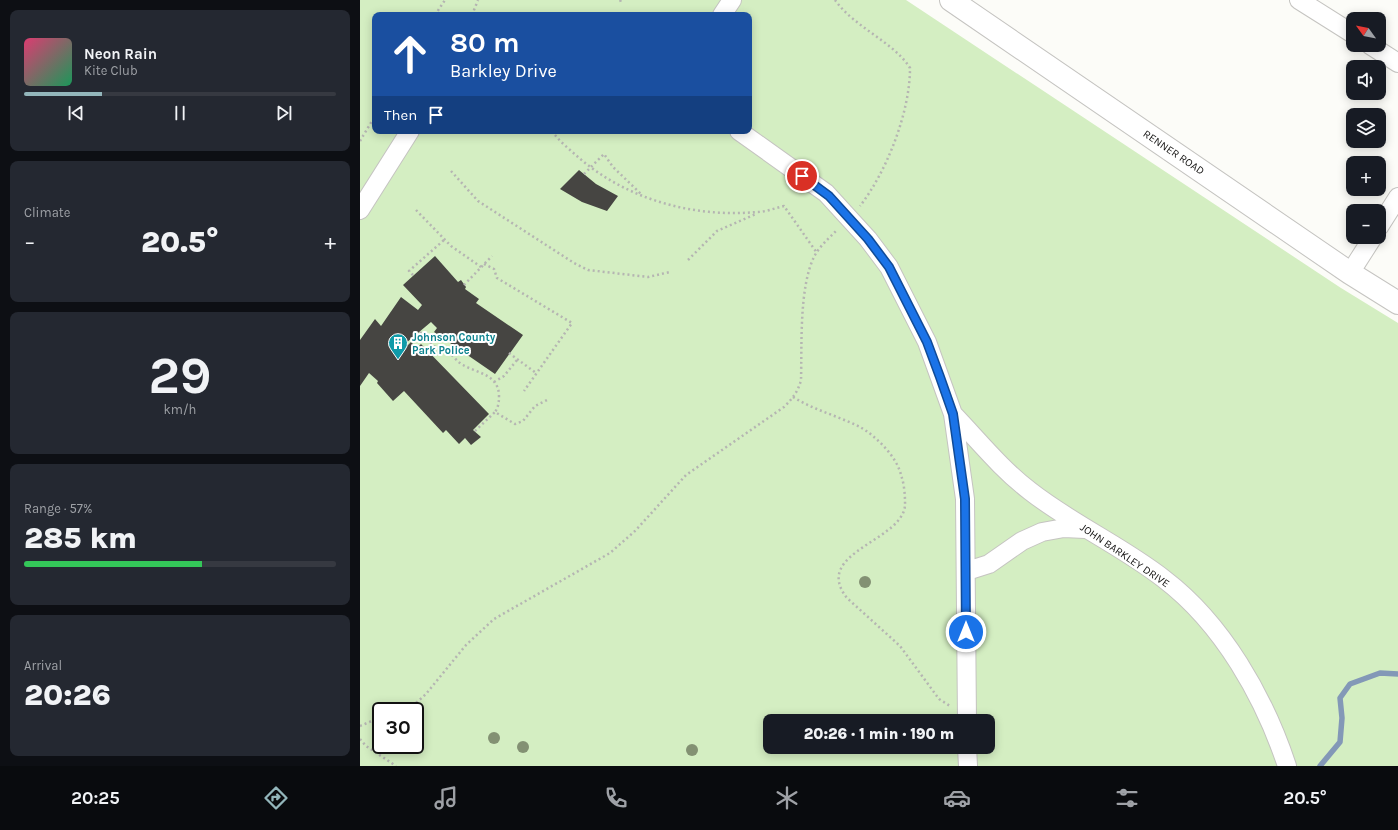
<!DOCTYPE html>
<html lang="en">
<head>
<meta charset="utf-8">
<style>
  :root { --surface:#171b24; --page:#242831; --text:#f1f3f6; --muted:#9ea1a6; --line:#363941; --accent:#93b6bb }
  body { margin:0; font-family:Karla,sans-serif; background:var(--page); color:var(--text); height:100vh; display:flex; flex-direction:column; font-size:15px; white-space:nowrap }
  * { box-sizing:border-box; margin:0 }
  p { font-size:13px; color:var(--muted) }
  .icon { flex:none; width:22px; height:22px; fill:none; stroke:currentColor; stroke-width:2; stroke-linecap:round; stroke-linejoin:round }
  .map { position:relative; flex:1; overflow:hidden }
  .side { display:flex; flex-direction:column; gap:10px; padding:10px; background:#0d0f14; width:360px }
  .side>* { flex:none }
  .guide { position:absolute; left:12px; top:12px; width:380px; height:122px; border-radius:8px; box-shadow:0 2px 10px #0003; background:#1a4fa0; color:#fff; overflow:hidden }
  .needle { width:26px; rotate:303deg }
  .tools { position:absolute; left:986px; top:12px; display:grid; gap:8px }
  .tools a { display:grid; place-items:center; width:40px; height:40px; border-radius:8px; background:var(--surface); box-shadow:0 2px 10px #0003; font-size:20px }
  .speed { position:absolute; left:12px; top:702px; display:flex; gap:8px; font-size:20px; font-weight:700; text-align:center }
  .speed>* { display:grid; place-content:center; width:52px; height:52px; border-radius:50%; background:var(--surface); box-shadow:0 2px 10px #0003; line-height:1 }
  .speed .limit { border:2px solid #111; border-radius:6px; background:#fff; color:#111 }
  .pin { position:absolute; display:grid; place-items:center; width:34px; height:34px; color:#fff; margin:-17px; border:2px solid #fff; border-radius:50%; box-shadow:0 1px 4px #0007 }
  .me { position:absolute; width:44px; margin:-22px; rotate:0deg; stroke-linejoin:round; filter:drop-shadow(0 0 3px #0008) }
  .turn { display:flex; align-items:center; gap:14px; height:84px; padding:0 12px; font-size:18px }
  .turn .icon { width:52px; height:52px; stroke-width:2.5 }
  .turn b { display:block; font-size:28px; line-height:34px }
  .then { display:flex; align-items:center; height:38px; padding:0 12px; background:#0003; gap:8px; font-size:15px }
  .big { font-size:30px; font-weight:800; line-height:1.1 }
  .side .widget { flex:1; display:flex; flex-direction:column; justify-content:center; gap:6px; min-width:0; padding:0 14px; border-radius:8px; background:var(--page) }
  .side .dial { align-items:center; gap:0 }
  .dial b { font-size:52px; line-height:1 }
  .song { display:flex; align-items:center; gap:12px }
  .cover { width:48px; height:48px; border-radius:6px; background:linear-gradient(135deg,hsl(340 70% 55%),hsl(150 70% 35%)) }
  .played { height:4px; border-radius:2px; background:linear-gradient(90deg,var(--accent) 25%,var(--line) 25%) }
  .keys { display:flex; justify-content:space-around; direction:ltr }
  .heat { display:flex; justify-content:space-between; align-items:center; font-size:22px; direction:ltr }
  .charge { height:6px; border-radius:3px; background:linear-gradient(90deg,#34c759 57%,var(--line) 0) }
  .trip { position:absolute; left:403px; top:714px; width:232px; height:40px; border-radius:8px; background:var(--surface); box-shadow:0 2px 10px #0003; font-weight:800; line-height:40px; text-align:center }
  .tab-bar { display:flex; height:64px; justify-content:space-around; align-items:center; background:#090b0e; color:var(--muted) }
  .tab-bar .icon { width:28px; height:28px }
  .tab-bar .active { color:var(--accent) }
  .tab-bar b { font-size:18px; color:var(--text) }
  main { display:flex; flex:1; min-height:0 }
  .map>svg:first-child { display:block }
  .green { fill:#d4eec2; fill-rule:evenodd }
  .lines { fill:none; stroke-linecap:round; stroke-linejoin:round }
  .stream { stroke:#8398b7; stroke-width:5.5 }
  .building { fill:#464542 }
  .street-casing { stroke:#c5c4c1; stroke-width:20 }
  .secondary-casing { stroke:#c5c4c1; stroke-width:24 }
  .path { stroke:#b5b5b2; stroke-width:2.5; stroke-dasharray:2 3; stroke-linecap:butt }
  .street { stroke:#fff; stroke-width:18 }
  .secondary { stroke:#fff; stroke-width:22 }
  .tree { fill:#839173 }
  .route-casing { stroke:#114b97; stroke-width:10 }
  .route { stroke:#1a73e8; stroke-width:7 }
  .labels { text-anchor:middle; stroke-width:4; stroke-linejoin:round; paint-order:stroke }
  .street-label { font-size:11px; fill:#121110; stroke:#fff }
  .culture-label { font-size:11px; font-weight:bold; fill:#0d838f; stroke:#fff; text-anchor:start }
</style>
</head>
<body>
<main>
<section class="side">
<div class="widget">
<div class="song"><i class="cover"></i><div><b>Neon Rain</b><p>Kite Club</p></div></div>
<div class="played"></div>
<div class="keys"><svg class="icon" aria-label="previous" viewBox="0 0 24 24"><path d="M18 5L8 12l10 7zM5 5v14"/></svg><svg class="icon" aria-label="pause" viewBox="0 0 24 24"><path d="M8 5v14M16 5v14"/></svg><svg class="icon" aria-label="next" viewBox="0 0 24 24"><path d="M6 5l10 7-10 7zM19 5v14"/></svg></div>
</div>
<div class="widget"><p>Climate</p>
<div class="heat"><a>−</a><b class="big">20.5°</b><a>+</a></div>
</div>
<div class="widget dial"><b>29</b><p>km/h</p></div>
<div class="widget"><p>Range · 57%</p><b class="big">285 km</b><div class="charge"></div></div>
<div class="widget"><p>Arrival</p><b class="big">20:26</b></div>
</section>
<div class="map">
<svg width="1038" height="766" viewBox="0 0 1038 766">
  <rect width="100%" height="100%" fill="#fcfcf8"/>
  <path class="green" d="M 0,0 L 546,0 L 981,288 L 1038,323 L 1038,766 L 0,766 ZM 15,15 L 389,15 L 389,131 L 15,131 ZM 21,711 L 55,711 L 55,745 L 21,745 ZM 410,721 L 628,721 L 628,747 L 410,747 Z"/>
  <g class="lines">
    <path class="stream" d="M 960,766 L 980,742 L 982,718 L 980,698 L 990,684 L 1020,673 L 1038,674"/>
  </g>
  <path class="building" d="M 219,170 L 236,184 L 258,196 L 247,211 L 222,202 L 200,189 Z
    M 75,256 L 98,282 L 101,280 L 106,287 L 105,289 L 119,299 L 116,303 L 163,335 L 135,374 L 74,332 L 77,328 L 71,322 L 46,343 L 48,345 L 51,342 L 57,348 L 61,344 L 129,414 L 113,430 L 121,437 L 111,445 L 105,438 L 99,444 L 86,430 L 83,433 L 44,391 L 33,401 L 17,383 L 18,381 L 9,373 L 0,386 L 0,340 L 15,319 L 21,326 L 41,297 L 58,310 L 62,305 L 43,285 Z"/>
  <g class="lines">
    <g class="street-casing">
      <path id="street" d="M 939,0 L 993,34
        M 362,15 L 372,0
        M 1010,45 L 1038,63
        M 379,131 L 466,193 L 508,239 L 529,267 L 567,342 L 593,414 L 605,499 L 607,721
        M 0,210 L 50,131
        M 1019,227 L 1038,197
        M 990,273 L 1013,237
        M 593,414 C 618,440 641,469 670,491 C 712,524 762,546 804,579 C 863,624 904,697 927,766
        M 607,571 L 629,564 L 662,541 L 682,532 L 704,528 L 725,529
        M 607,747 L 608,766"/>
    </g>
    <g class="secondary-casing">
      <path id="secondary" d="M 591,0 L 990,273 L 1038,303"/>
    </g>
    <path class="path" d="M 260,0 L 261,2
      M 475,0 C 495,28 534,42 550,68 C 550,112 527,171 500,206
      M 75,15 L 85,0
      M 112,15 L 118,0
      M 192,131 C 199,141 209,149 218,157 C 266,199 333,218 397,212 C 406,212 415,208 424,206 L 457,253
      M 0,141 L 15,116
      M 91,171 L 118,201 L 214,263 L 228,270 L 288,277 L 310,272
      M 224,174 L 244,154 L 253,167 L 281,194
      M 56,210 L 91,246 L 121,267
      M 328,260 L 357,231 L 396,214
      M 124,264 L 134,269 L 137,278 L 212,323 L 164,391
      M 53,275 L 49,271 L 84,240
      M 104,285 L 132,256
      M 60,332 C 69,346 74,346 89,353 C 94,356 97,362 103,365 C 117,373 137,374 139,394 C 139,401 139,406 135,412
      M 149,353 L 176,373
      M 134,382 L 144,376 L 157,360
      M 433,397 C 454,410 478,416 500,427 C 516,436 537,457 541,475 C 544,483 545,494 545,502 C 548,541 450,551 487,598 L 540,646 L 579,699 L 590,706
      M 115,431 L 135,412 L 155,424 L 163,421 L 175,406 L 187,400
      M 38,711 L 56,703 L 66,694 L 106,645 L 134,619 L 250,553 L 275,531 L 326,475 L 424,407 C 432,399 438,392 441,380 C 442,345 439,288 454,257 C 459,247 468,239 476,231
      M 0,726 L 21,717
      M 0,739 L 6,746 L 36,766"/>
    <use href="#street" class="street"/>
    <use href="#secondary" class="secondary"/>
  </g>
  <g class="tree">
    <circle cx="505" cy="582" r="6"/>
    <circle cx="134" cy="738" r="6"/>
    <circle cx="163" cy="747" r="6"/>
    <circle cx="332" cy="750" r="6"/>
  </g>
  <g class="lines">
    <g class="route-casing">
      <path id="route" d="M 442,176 L 469,196 L 508,239 L 529,267 L 567,342 L 580,377 L 593,414 L 605,499 L 606,632"/>
    </g>
    <use href="#route" class="route"/>
  </g>
  <defs>
    <g id="building-pin" transform="scale(1)"><path d="M0 17L-7.5 6A9.5 9.5 0 1 1 7.5 6Z" fill="#0f9aa8" stroke="#fff"/><path d="M-4-6H4V6H1V3H-1V6H-4ZM-2.5-4.3h1.7v1.8h-1.7ZM.8-4.3h1.7v1.8H.8ZM-2.5-1h1.7V.8h-1.7ZM.8-1h1.7V.8H.8Z" fill="#fff"/></g>
  </defs>
  <g fill-rule="evenodd">
    <use href="#building-pin" x="38" y="343"/>
  </g>
  <g class="labels">
    <g class="street-label">
      <text transform="translate(814 152) rotate(34)" y="4">RENNER ROAD</text>
      <text transform="translate(765 555) rotate(34)" y="4">JOHN BARKLEY DRIVE</text>
    </g>
    <g class="culture-label">
      <text x="52" y="341">Johnson County<tspan x="52" dy="13">Park Police</tspan></text>
    </g>
  </g>
</svg>
<div class="tools">
<a><svg class="needle" viewBox="-14 -14 28 28"><path d="M0-13l5 13h-10z" fill="#e53935"/><path d="M0 13l5-13h-10z" fill="#9ea1a6"/></svg></a>
<a><svg class="icon" aria-label="sound" viewBox="0 0 24 24"><path d="M4 9h4l5-4v14l-5-4H4zM17 9q2 3 0 6"/></svg></a>
<a><svg class="icon" aria-label="layers" viewBox="0 0 24 24"><path d="M12 4l9 5-9 5-9-5zM3 14l9 5 9-5"/></svg></a>
<a>+</a>
<a>−</a>
</div>
<div class="speed"><div class="limit">30</div></div>
<div class="pin" style="left:442px;top:176px;background:#d93025"><svg class="icon" aria-label="arrive" viewBox="0 0 24 24"><path d="M6 21V4h12l-3 4 3 4H6"/></svg></div>
<svg class="me" style="left:606px;top:632px" viewBox="-20 -20 40 40"><circle r="17" fill="#1a73e8" stroke="#fff" stroke-width="3"/><path d="M0-11L8 9 0 5-8 9z" fill="#fff"/></svg>
<div class="trip">20:26 · 1 min · 190 m</div>
<div class="guide">
<div class="turn"><svg class="icon" aria-label="ahead" viewBox="0 0 24 24"><path d="M12 20V5M6 11l6-6 6 6"/></svg><div><b>80 m</b>Barkley Drive</div></div>
<div class="then">Then<svg class="icon" aria-label="arrive" viewBox="0 0 24 24"><path d="M6 21V4h12l-3 4 3 4H6"/></svg></div>
</div>
</div>
</main>
<nav class="tab-bar">
<b>20:25</b>
<svg class="icon active" aria-label="directions" viewBox="0 0 24 24"><path d="M12 3l9 9-9 9-9-9zM9 14v-3h6M13 9l2 2-2 2"/></svg>
<svg class="icon" aria-label="music" viewBox="0 0 24 24"><path d="M9 18V5l10-2v13"/><circle cx="6" cy="18" r="3"/><circle cx="16" cy="16" r="3"/></svg>
<svg class="icon" aria-label="phone" viewBox="0 0 24 24"><path d="M5 4h4l2 5-3 2q2 4 5 5l2-3 5 2v4C11 20 4 13 5 4z"/></svg>
<svg class="icon" aria-label="climate" viewBox="0 0 24 24"><path d="M12 3v18M4 7l16 10M4 17L20 7"/></svg>
<svg class="icon" aria-label="car" viewBox="0 0 24 24"><path d="M5 17H2v-5l4-1 3-4h7l3 4 3 1v5h-3M9 17h6M6 11h13"/><circle cx="7" cy="17" r="2"/><circle cx="17" cy="17" r="2"/></svg>
<svg class="icon" aria-label="filters" viewBox="0 0 24 24"><path d="M4 7h16M4 17h16"/><circle cx="9" cy="7" r="2"/><circle cx="15" cy="17" r="2"/></svg>
<b>20.5°</b>
</nav>
</body>
</html>
